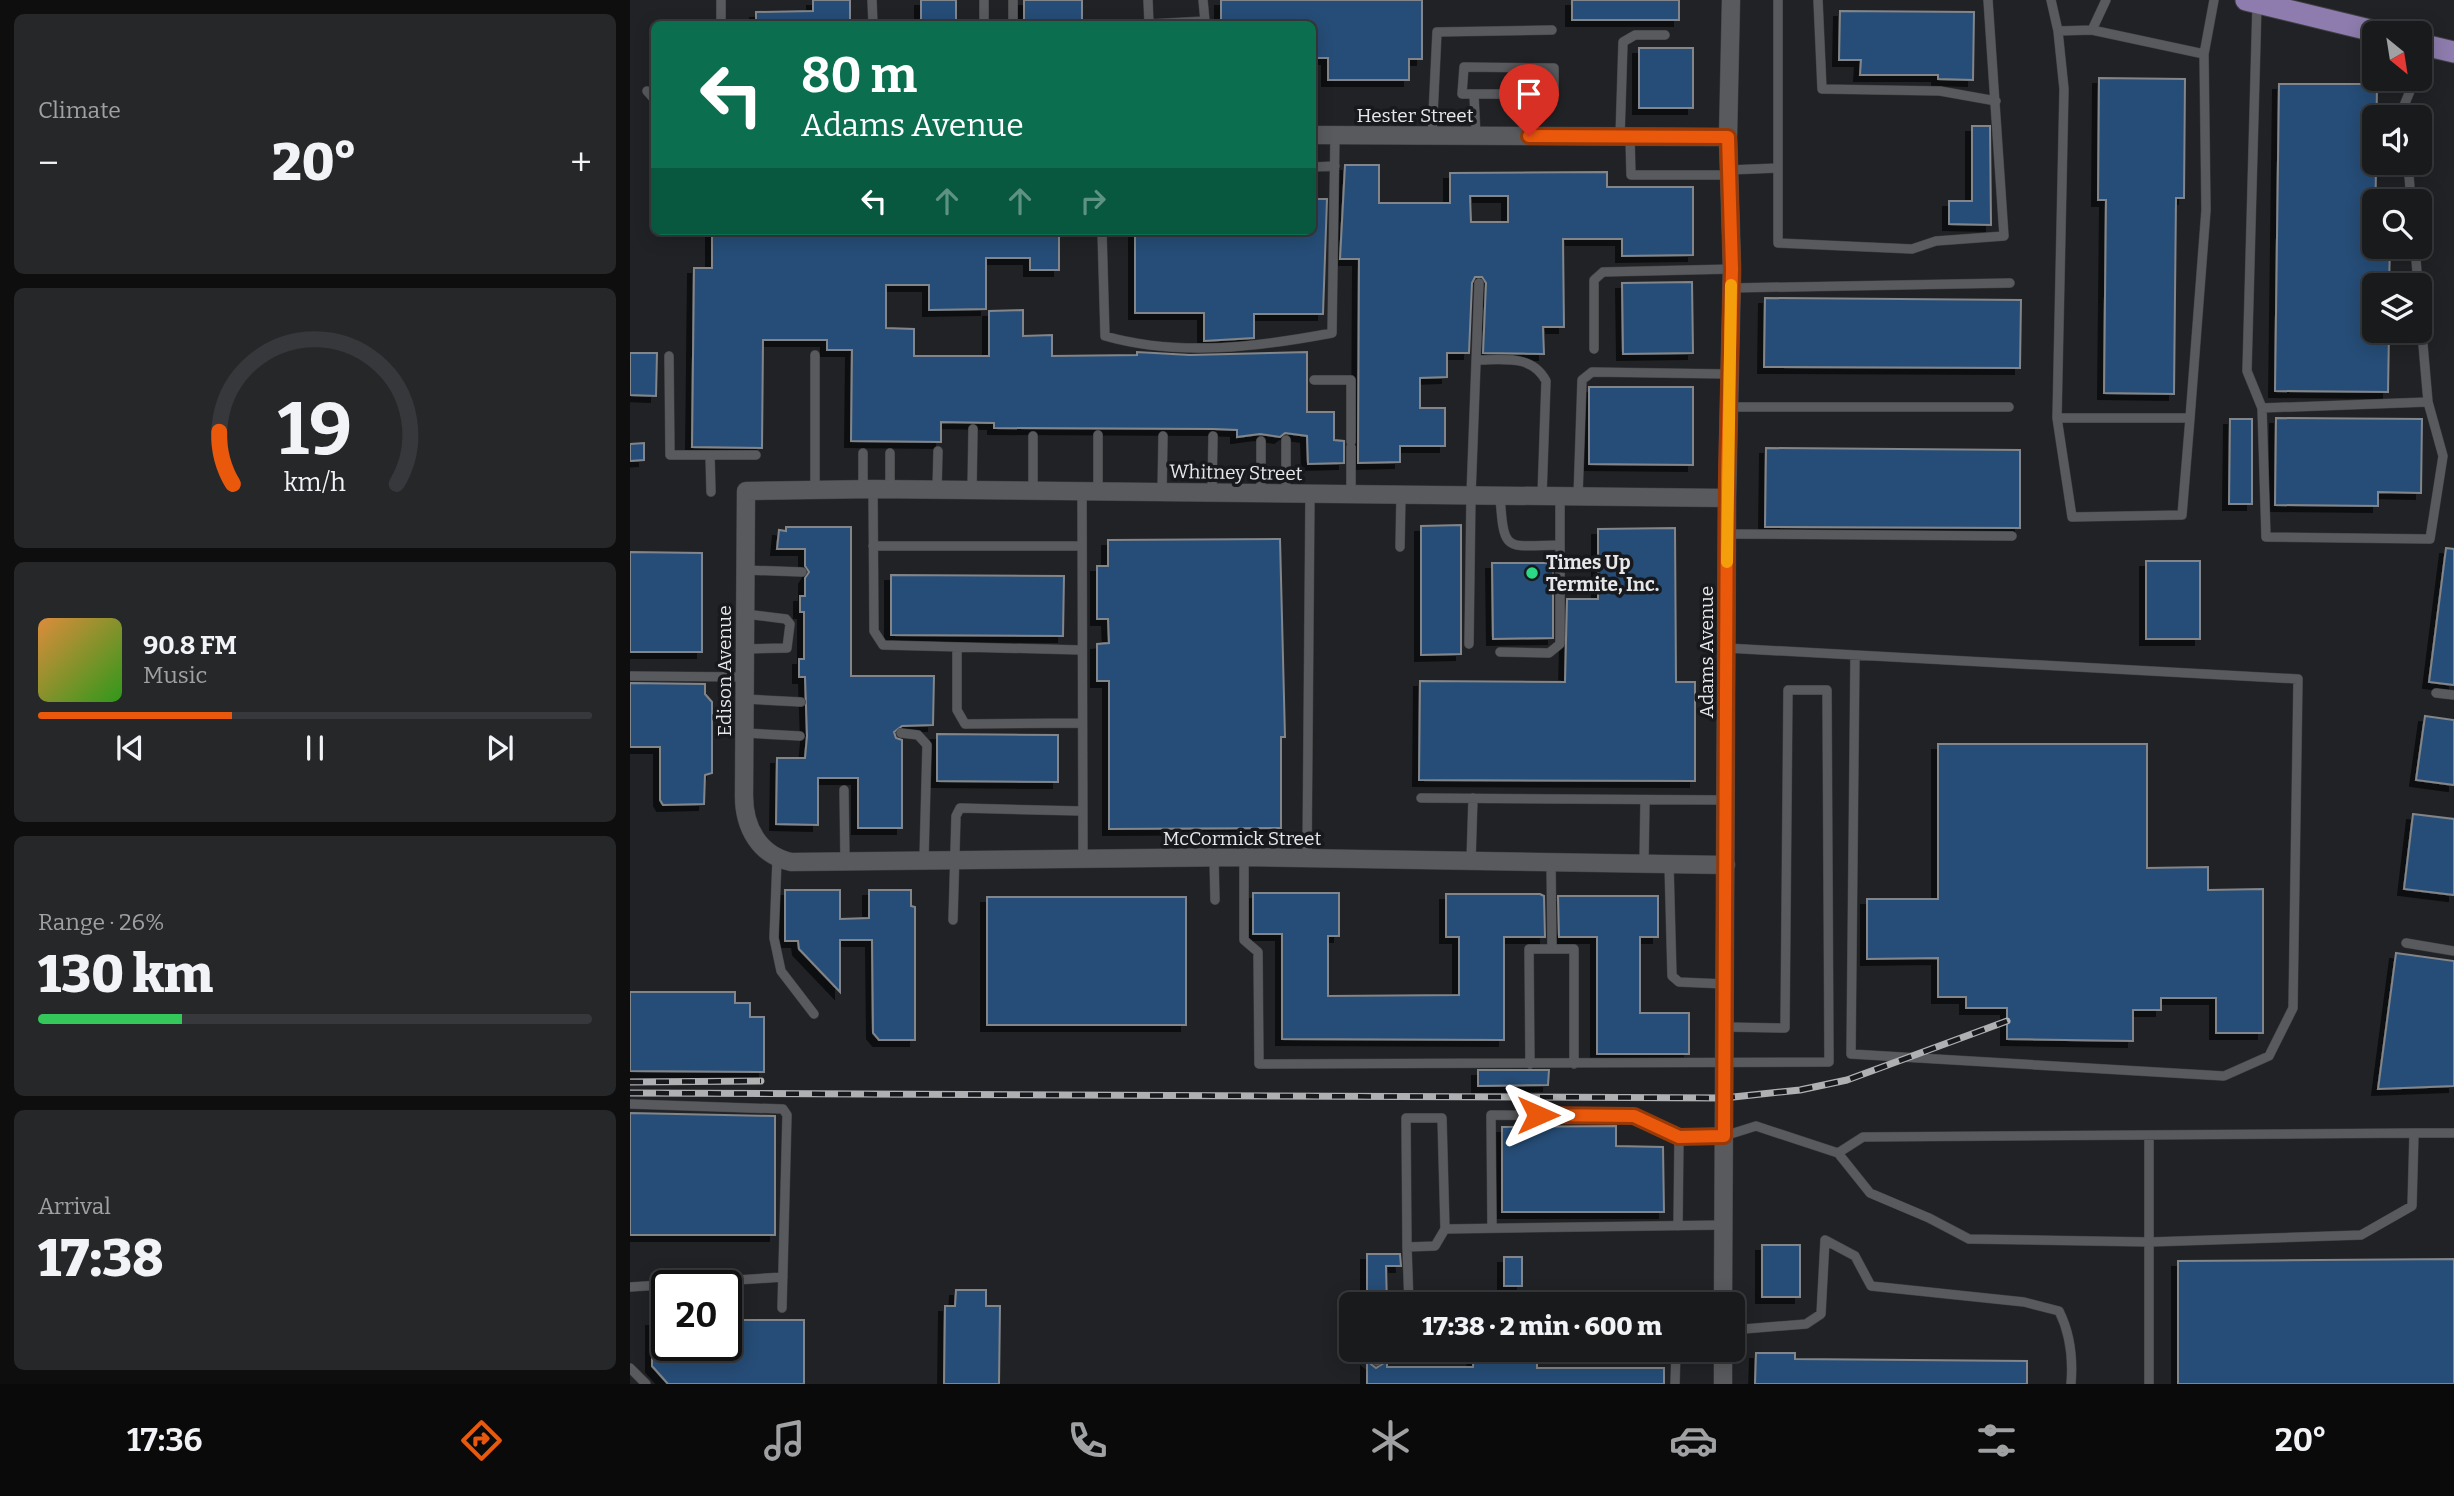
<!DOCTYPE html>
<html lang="en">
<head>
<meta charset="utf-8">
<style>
  :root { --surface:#191a1c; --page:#262729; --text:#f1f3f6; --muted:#9fa1a3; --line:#37383b; --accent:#ea580c }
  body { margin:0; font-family:Bitter,serif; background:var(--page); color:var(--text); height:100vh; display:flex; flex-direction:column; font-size:26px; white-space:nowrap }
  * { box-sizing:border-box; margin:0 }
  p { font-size:23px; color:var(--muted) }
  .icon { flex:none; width:38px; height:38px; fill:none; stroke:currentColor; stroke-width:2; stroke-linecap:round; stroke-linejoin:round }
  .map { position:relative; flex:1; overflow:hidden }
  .side { display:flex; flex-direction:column; gap:14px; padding:14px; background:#0e0e0f; width:630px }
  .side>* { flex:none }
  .hud { position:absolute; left:21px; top:21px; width:665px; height:214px; border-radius:10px; box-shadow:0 4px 18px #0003,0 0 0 2px var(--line); background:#0b6e4f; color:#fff; overflow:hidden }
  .needle { width:46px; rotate:150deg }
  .controls { position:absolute; left:1732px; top:21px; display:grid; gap:14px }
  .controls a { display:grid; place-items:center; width:70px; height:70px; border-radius:10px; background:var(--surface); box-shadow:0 4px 18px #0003,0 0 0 2px var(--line); font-size:35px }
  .speed { position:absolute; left:21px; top:1270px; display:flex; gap:14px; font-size:35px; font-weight:700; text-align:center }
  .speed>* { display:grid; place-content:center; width:91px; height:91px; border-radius:50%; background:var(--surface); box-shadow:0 4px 18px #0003,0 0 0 2px var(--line); line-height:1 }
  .speed .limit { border:4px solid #111; border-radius:10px; background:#fff; color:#111 }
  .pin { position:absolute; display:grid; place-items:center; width:60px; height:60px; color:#fff; margin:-72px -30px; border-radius:50% 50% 50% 0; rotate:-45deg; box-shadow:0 0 7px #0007 }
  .pin .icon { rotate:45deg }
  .me { position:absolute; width:77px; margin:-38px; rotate:90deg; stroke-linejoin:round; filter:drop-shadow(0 0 5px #0008) }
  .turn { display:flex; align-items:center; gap:24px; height:147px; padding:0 35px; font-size:32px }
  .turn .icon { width:91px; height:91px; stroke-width:2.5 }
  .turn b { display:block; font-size:49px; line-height:60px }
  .lanes { display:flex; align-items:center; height:66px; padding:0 35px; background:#0003; justify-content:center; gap:35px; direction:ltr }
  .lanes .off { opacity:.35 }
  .big { font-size:52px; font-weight:800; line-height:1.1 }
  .side .tile { flex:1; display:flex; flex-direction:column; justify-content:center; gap:10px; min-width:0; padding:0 24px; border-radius:10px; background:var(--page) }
  .side .dial { align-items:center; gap:0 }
  .dial svg { height:182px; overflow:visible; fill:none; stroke:var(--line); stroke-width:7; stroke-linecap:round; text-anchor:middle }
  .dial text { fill:var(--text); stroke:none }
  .song { display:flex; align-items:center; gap:21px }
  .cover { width:84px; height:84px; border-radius:10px; background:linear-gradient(135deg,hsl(30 70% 55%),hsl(110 70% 35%)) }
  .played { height:7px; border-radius:4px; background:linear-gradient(90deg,var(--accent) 35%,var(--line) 35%) }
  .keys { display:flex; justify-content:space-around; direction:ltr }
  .heat { display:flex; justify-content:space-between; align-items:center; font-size:38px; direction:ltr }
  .charge { height:10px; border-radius:5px; background:linear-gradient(90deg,#34c759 26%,var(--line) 0) }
  .trip { position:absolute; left:709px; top:1292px; width:406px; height:70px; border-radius:10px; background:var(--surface); box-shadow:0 4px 18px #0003,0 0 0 2px var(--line); font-weight:800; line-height:70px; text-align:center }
  .menu { display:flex; height:112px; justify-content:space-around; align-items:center; background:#0a0a0b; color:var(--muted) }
  .menu .icon { width:49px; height:49px }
  .menu .on { color:var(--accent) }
  .menu b { font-size:32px; color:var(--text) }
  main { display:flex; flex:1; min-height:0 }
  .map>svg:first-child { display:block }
  .building { fill:#284e77; stroke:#828589; stroke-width:2; fill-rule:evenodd; filter:url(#shadow) }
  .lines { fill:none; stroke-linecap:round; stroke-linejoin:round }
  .lane-casing { stroke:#404043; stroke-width:10 }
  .street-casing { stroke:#404043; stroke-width:19 }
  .primary-casing { stroke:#404043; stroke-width:23 }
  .lane { stroke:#595a5d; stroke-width:9 }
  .street { stroke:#595a5d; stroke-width:18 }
  .primary { stroke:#8d7cad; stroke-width:21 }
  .rail-casing { stroke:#afb0b2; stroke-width:7 }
  .rail { stroke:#18191c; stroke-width:4.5; stroke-dasharray:13; stroke-linecap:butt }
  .route-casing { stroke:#983908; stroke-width:18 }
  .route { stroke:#ea580c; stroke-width:12 }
  .slow { stroke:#f59e0b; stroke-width:12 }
  .poi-dot { fill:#2ad885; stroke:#18191c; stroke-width:2.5 }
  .labels { text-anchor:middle; stroke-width:7; stroke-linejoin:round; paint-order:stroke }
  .street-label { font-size:19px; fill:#e6e7e9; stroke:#18191c }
  .poi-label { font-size:19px; font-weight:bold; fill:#e6e7e9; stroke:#18191c; text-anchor:start }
</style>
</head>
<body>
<main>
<section class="side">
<div class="tile"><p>Climate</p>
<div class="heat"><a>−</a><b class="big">20°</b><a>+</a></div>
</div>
<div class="tile dial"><svg viewBox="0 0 100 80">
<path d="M14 69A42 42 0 1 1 86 69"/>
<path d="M14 69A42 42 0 0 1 8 46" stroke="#ea580c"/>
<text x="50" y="56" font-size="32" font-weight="700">19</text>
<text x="50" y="72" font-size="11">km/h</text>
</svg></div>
<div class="tile">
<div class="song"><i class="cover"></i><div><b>90.8 FM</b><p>Music</p></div></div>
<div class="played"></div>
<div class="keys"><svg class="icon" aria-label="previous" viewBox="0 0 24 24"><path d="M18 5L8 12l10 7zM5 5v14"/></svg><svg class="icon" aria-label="pause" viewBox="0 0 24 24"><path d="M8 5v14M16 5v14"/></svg><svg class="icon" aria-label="next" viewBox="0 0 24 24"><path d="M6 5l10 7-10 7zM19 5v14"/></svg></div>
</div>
<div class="tile"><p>Range · 26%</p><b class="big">130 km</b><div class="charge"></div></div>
<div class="tile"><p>Arrival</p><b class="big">17:38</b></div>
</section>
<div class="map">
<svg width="1824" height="1384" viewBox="0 0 1824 1384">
  <defs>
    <filter id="shadow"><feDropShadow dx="-6" dy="6" stdDeviation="0" flood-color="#0009"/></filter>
  </defs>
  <rect width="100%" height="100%" fill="#212225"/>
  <path class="building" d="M 183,0 L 220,0 L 220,24 L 126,24 L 126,12 L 183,11 Z
    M 291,0 L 326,0 L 326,24 L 291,24 Z
    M 394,0 L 452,0 L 452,24 L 394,24 Z
    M 591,0 L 792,0 L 792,59 L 779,59 L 779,80 L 698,80 L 698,58 L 682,58 L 682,24 L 591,24 Z
    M 942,0 L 1049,0 L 1049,20 L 942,20 Z
    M 1210,11 L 1344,12 L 1343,80 L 1308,79 L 1308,75 L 1230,75 L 1231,60 L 1209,60 Z
    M 1009,48 L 1063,48 L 1063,108 L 1009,108 Z
    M 1469,78 L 1555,79 L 1554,198 L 1546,198 L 1544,394 L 1474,393 L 1476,200 L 1468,200 Z
    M 1649,84 L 1747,84 L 1745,247 L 1760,247 L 1759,285 L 1745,285 L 1745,331 L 1759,331 L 1758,392 L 1645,391 Z
    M 1342,126 L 1360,126 L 1361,225 L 1319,224 L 1319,201 L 1342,201 Z
    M 715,165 L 749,165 L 749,203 L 820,203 L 820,173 L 977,172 L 977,187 L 1063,187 L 1063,255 L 992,256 L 992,239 L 933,239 L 934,327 L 913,327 L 914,354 L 853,353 L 856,283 L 852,277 L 845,277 L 842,283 L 839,353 L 817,353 L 817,377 L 790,378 L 790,408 L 815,408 L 815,446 L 770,446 L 770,462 L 728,463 L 729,259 L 710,259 ZM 840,196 L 878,196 L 878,222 L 841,222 Z
    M 682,199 L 697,199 L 693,314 L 624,314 L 624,338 L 574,341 L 574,313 L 505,313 L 505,231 L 682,231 Z
    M 82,231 L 429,231 L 429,270 L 400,270 L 400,258 L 356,258 L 356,309 L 299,310 L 299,285 L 256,285 L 256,328 L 284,329 L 284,356 L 359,356 L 359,311 L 393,310 L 393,336 L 422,335 L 422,356 L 507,355 L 507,352 L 560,355 L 677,352 L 677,412 L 704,412 L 704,440 L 714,441 L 714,463 L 678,464 L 677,436 L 655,433 L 650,437 L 630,434 L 607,437 L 607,430 L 584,429 L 364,428 L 364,423 L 311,422 L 311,442 L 221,441 L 222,350 L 197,350 L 197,340 L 133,340 L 132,448 L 62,447 L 64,268 L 82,268 Z
    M 1062,282 L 1063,353 L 993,354 L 992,283 Z
    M 1135,298 L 1391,300 L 1390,368 L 1134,367 Z
    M 0,353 L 27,353 L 26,396 L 0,395 Z
    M 959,387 L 1063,387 L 1063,465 L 959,464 Z
    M 1646,418 L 1792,419 L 1791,493 L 1748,492 L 1748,506 L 1645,505 Z
    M 1600,419 L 1622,419 L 1622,504 L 1599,504 Z
    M 14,443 L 14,460 L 0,461 L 0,444 Z
    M 1136,448 L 1390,450 L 1390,528 L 1135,527 Z
    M 831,525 L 831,654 L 791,655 L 791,526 Z
    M 156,527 L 221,527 L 221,676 L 304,676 L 303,725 L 272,726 L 264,732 L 266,738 L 272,740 L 272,828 L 228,828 L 228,778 L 188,778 L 188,825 L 146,824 L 147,758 L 175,758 L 177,736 L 175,677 L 169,677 L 169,659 L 174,659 L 174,612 L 170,612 L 170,596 L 175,596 L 175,578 L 179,572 L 175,566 L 175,549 L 147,549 L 149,530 L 156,531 Z
    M 1045,528 L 1046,682 L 1065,682 L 1065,781 L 789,780 L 790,681 L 935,682 L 937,599 L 968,599 L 968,529 Z
    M 650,539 L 655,737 L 651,737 L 651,828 L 479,829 L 479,681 L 467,681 L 467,644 L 479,643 L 478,619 L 467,619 L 467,566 L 478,566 L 478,540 Z
    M 1816,548 L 1824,549 L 1824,685 L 1799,682 Z
    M 0,552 L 72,553 L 72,652 L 0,652 Z
    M 1516,561 L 1570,561 L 1570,639 L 1516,639 Z
    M 862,563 L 923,563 L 923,638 L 863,639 Z
    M 261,575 L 434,576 L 433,636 L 261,635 Z
    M 0,683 L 75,684 L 75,694 L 82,702 L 82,773 L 75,775 L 74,804 L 33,805 L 30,800 L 30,747 L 0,747 Z
    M 1795,716 L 1824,720 L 1824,785 L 1786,780 Z
    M 307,734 L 428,735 L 428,782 L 307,781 Z
    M 1308,744 L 1517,744 L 1517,868 L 1578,867 L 1578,890 L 1633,889 L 1633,1033 L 1586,1033 L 1586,998 L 1531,998 L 1531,1010 L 1503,1010 L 1503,1041 L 1377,1039 L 1377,1008 L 1336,1008 L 1336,997 L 1308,997 L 1308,958 L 1237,959 L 1237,899 L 1308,899 Z
    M 1783,814 L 1824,819 L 1824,895 L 1774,889 Z
    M 155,890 L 210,890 L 210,919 L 239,918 L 239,890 L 281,890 L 281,906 L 285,907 L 285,1040 L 249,1040 L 243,1033 L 242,940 L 210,940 L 210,992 L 169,949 L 168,941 L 155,941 Z
    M 623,893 L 709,893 L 709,936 L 698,936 L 698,996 L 829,995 L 829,937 L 816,937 L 816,894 L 910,894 L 914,896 L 915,937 L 874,937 L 874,1040 L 652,1039 L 652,934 L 623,934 Z
    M 928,896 L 1028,896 L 1028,937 L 1010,937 L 1010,1013 L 1059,1013 L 1059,1054 L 967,1054 L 967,937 L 929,937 Z
    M 357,897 L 556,897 L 556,1025 L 357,1025 Z
    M 1766,953 L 1824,961 L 1824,1086 L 1748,1089 Z
    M 0,992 L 105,992 L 105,1003 L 120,1003 L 120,1017 L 134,1017 L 134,1072 L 0,1071 Z
    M 848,1070 L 919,1070 L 918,1085 L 848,1086 Z
    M 0,1113 L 145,1116 L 145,1235 L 0,1235 Z
    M 986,1126 L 986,1146 L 1033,1147 L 1034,1212 L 872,1212 L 872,1127 Z
    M 1132,1245 L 1170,1245 L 1170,1297 L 1132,1297 Z
    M 737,1254 L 770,1254 L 771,1266 L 756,1266 L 757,1304 L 737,1304 Z
    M 874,1257 L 892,1257 L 892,1286 L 874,1286 Z
    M 1824,1259 L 1824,1384 L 1548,1384 L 1548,1261 Z
    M 326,1290 L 356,1290 L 356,1306 L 370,1306 L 369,1384 L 314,1384 L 315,1306 L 325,1306 Z
    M 22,1320 L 37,1320 L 37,1346 L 96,1346 L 96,1320 L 174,1320 L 174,1384 L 38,1384 L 22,1366 Z
    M 844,1349 L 869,1349 L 869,1357 L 907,1357 L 907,1368 L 1034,1368 L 1034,1384 L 737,1384 L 737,1361 L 746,1368 L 757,1361 L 757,1367 L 843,1367 Z
    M 1126,1353 L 1165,1353 L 1165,1359 L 1397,1361 L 1397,1384 L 1125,1384 Z"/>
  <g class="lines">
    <g class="lane-casing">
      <path id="lane" d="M 91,0 L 91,24
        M 242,0 L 243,24
        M 354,0 L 354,24
        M 518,0 L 519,24
        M 1148,0 L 1148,243 L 1282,249 L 1306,241 L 1374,236 L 1358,0
        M 1188,0 L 1192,89 L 1310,91 L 1366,101
        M 1421,0 L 1428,31
        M 1476,0 L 1462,30 L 1428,31 L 1434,89 L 1427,418 L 1560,418 L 1576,210 L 1574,54 L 1584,0
        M 1627,4 L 1617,371 L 1632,408 L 1636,537 L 1800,539 L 1813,456 L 1798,402 L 1790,310
        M 383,24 L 383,0
        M 518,24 L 575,21 L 573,0
        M 1462,30 L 1574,54
        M 1790,66 L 1798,47
        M 834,67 L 924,68 L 924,94 L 832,94 Z
        M 17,91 L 24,99
        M 844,95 L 846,136
        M 1774,117 L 1773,108 L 1785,79
        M 802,136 L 807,32 L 922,30
        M 990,137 L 993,42 L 1005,35 L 1035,35
        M 1000,137 L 1001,175 L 1099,175
        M 1778,163 L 1781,201
        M 682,167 L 705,166
        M 1099,170 L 1148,168
        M 472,231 L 475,336 C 549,357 628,347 702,333 L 705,135
        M 1785,247 L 1788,285
        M 1101,288 L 1380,283
        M 964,349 L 964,280 L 973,272 L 1102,269
        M 185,355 L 185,490
        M 39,356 L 40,455 L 126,455
        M 846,360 C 873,360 902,354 916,381 L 912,496
        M 684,380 L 721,380 L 721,442
        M 1098,407 L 1379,407
        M 1632,408 L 1798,402
        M 1427,418 L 1442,517 L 1552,515 L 1560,418
        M 721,447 L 721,494
        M 260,453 L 260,489
        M 80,455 L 81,492
        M 233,489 L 233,453
        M 243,489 L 244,631 L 253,645 L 451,650
        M 307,490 L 308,451
        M 342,490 L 343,429
        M 403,491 L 403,436
        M 452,491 L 453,860
        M 468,492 L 468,435
        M 532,492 L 533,436
        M 582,493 L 583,436
        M 631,493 L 631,441
        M 656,494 L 656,440
        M 870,496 C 874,554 875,546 930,545
        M 948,497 L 952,380 L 962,372 L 1098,374
        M 1097,534 L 1382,536
        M 243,546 L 452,546
        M 770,547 L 771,495
        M 116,570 L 172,572
        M 839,644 L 841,495 L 849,283
        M 327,647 L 327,710 L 335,724 L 451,723
        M 1096,648 L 1668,679 L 1663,1008 L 1639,1056 L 1594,1076 L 1221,1054 L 1225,655
        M 115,649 L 157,648 L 160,624 L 156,619 L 115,614
        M 870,652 L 919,653 L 930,644 L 930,496
        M 0,676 L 115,677
        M 1806,693 L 1824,695
        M 115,699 L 171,702
        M 115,733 L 170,736
        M 271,733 L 288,735 L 297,745 L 294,859
        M 214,790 L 215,861
        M 791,798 L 1096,800
        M 614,857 L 614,940 L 628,952 L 629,1064 L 1199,1062 L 1197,690 L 1158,690 L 1155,1028 L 1095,1027
        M 584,858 L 585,900
        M 677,858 L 680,494
        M 147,859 L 144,938 L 151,971 L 184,1014
        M 841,861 L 843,798
        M 921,862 L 922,949
        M 1014,863 L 1015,800
        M 1039,864 L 1042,976 L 1049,982 L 1095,984
        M 323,920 L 326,816 L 330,808 L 451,811
        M 1776,943 L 1824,951
        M 900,1064 L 899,949 L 944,949 L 944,1064
        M 0,1104 L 153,1109 L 157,1115 L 152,1308
        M 1784,1133 L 1824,1133
        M 1519,1135 L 1519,1384
        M 1048,1226 L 1049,1137 L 1094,1136 L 1126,1126 L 1208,1153 L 1240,1193 L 1299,1218 L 1339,1239 L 1520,1242 L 1731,1235 L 1782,1206 L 1784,1133 L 1233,1137 L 1208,1153
        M 862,1228 L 861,1115 L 1004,1116 L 1049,1137
        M 815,1229 L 812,1118 L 776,1118 L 777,1247 L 805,1246 L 815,1229 L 1093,1225
        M 777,1247 L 779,1304
        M 0,1287 L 153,1277
        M 1102,1330 L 1176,1324 L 1191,1314 L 1195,1240 L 1225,1256 L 1241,1286 L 1394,1302 L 1429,1311 C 1440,1333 1443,1360 1441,1384
        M 980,1349 L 1093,1352
        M 747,1361 L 759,1349
        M 0,1368 L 16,1384
        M 1045,1384 L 1046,1351"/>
    </g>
    <g class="street-casing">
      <path id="street" d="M 682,135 L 1098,137
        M 1096,865 L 614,857 L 161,862 C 129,855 114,827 114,796 L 116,491 L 243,489 L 1097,498
        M 1093,1304 L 1097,498 L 1102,269 L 1098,137 L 1101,0
        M 1093,1384 L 1093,1349"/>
    </g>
    <g class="primary-casing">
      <path id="primary" d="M 1616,0 L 1752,33
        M 1790,44 L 1824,52"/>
    </g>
    <use href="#lane" class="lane"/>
    <use href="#street" class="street"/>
    <use href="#primary" class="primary"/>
    <g class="rail-casing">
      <path id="rail" d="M 0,1082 L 131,1081
        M 0,1093 L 1094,1098 L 1170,1090 L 1217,1080 L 1377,1021"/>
    </g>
    <use href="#rail" class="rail"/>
  </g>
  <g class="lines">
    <g class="route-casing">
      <path id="route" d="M 899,136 L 1098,137 L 1102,269 L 1097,475 L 1094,1136 L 1049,1137 L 1004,1116 L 908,1115"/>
    </g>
    <use href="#route" class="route"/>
    <path class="slow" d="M 1097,562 L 1101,285"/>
  </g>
  <circle class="poi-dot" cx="902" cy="573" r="7"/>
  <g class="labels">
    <g class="street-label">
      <text x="785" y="122">Hester Street</text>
      <text transform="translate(606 472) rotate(1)" y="7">Whitney Street</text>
      <text transform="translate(1076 652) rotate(-90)" y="7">Adams Avenue</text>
      <text transform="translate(94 671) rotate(-90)" y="7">Edison Avenue</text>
      <text x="612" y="845">McCormick Street</text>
    </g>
    <g class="poi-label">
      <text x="916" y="569">Times Up<tspan x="916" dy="22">Termite, Inc.</tspan></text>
    </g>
  </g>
</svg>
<div class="controls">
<a><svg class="needle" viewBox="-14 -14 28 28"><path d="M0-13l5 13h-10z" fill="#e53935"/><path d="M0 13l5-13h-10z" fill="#9fa1a3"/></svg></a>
<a><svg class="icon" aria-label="sound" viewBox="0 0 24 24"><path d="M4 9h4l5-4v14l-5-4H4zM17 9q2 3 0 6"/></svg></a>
<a><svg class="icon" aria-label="search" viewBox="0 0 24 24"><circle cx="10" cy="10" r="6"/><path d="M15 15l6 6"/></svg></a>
<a><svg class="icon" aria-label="layers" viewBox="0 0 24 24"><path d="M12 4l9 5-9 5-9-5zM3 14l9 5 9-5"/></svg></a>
</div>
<div class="speed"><div class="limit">20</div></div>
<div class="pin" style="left:899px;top:136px;background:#d93025"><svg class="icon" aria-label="arrive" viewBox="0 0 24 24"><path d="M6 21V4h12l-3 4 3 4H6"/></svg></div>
<svg class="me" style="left:908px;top:1115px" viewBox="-20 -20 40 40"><path d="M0-17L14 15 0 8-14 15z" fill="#ea580c" stroke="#fff" stroke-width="4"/></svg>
<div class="trip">17:38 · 2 min · 600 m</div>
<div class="hud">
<div class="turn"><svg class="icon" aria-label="left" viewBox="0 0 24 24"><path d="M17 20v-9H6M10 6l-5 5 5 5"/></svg><div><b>80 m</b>Adams Avenue</div></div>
<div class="lanes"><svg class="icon" aria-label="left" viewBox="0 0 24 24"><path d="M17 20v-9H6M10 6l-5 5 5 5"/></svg><svg class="icon off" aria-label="ahead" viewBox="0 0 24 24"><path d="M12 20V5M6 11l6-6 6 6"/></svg><svg class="icon off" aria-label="ahead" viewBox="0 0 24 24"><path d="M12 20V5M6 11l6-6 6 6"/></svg><svg class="icon off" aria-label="right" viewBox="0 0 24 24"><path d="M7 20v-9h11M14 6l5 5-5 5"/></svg></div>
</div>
</div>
</main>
<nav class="menu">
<b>17:36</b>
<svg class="icon on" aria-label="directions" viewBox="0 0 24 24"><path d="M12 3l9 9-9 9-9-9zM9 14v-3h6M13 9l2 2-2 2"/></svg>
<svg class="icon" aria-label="music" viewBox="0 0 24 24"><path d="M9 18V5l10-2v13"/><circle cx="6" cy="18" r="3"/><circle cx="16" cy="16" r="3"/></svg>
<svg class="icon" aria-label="phone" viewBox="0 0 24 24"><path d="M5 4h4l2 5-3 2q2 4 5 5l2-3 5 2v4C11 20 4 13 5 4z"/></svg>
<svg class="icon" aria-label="climate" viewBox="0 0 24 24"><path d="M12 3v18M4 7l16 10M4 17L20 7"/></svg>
<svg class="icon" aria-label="car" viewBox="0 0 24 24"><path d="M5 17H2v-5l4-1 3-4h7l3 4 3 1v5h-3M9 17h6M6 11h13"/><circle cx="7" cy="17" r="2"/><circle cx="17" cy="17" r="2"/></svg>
<svg class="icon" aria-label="filters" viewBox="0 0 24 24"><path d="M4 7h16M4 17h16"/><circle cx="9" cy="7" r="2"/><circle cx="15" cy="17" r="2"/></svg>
<b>20°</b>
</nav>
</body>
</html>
